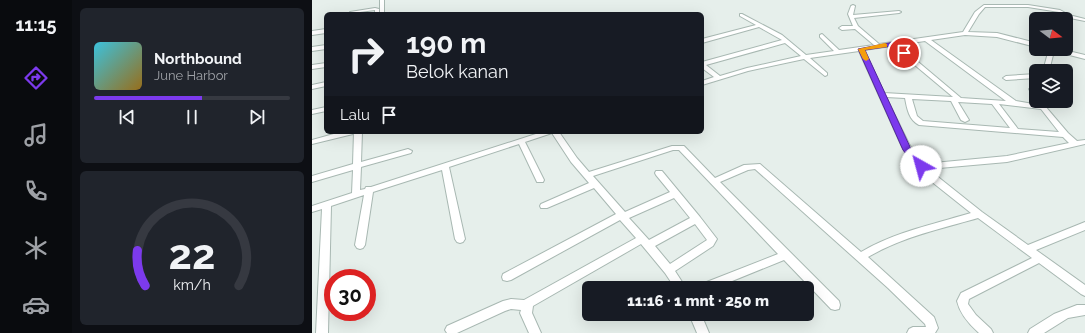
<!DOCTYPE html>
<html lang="id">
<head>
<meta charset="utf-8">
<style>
  :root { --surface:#171b24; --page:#20242c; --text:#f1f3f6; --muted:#9ea1a6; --line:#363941; --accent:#7c3aed }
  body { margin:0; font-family:Raleway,sans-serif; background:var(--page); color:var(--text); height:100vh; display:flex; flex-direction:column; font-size:15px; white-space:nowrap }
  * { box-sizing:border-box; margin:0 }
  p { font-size:13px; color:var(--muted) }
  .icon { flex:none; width:22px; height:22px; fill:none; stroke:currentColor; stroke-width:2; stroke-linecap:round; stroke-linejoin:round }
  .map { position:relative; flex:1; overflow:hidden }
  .details { display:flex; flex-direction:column; gap:8px; padding:8px; background:#0d0f14; width:240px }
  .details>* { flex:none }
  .banner { position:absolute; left:12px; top:12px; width:380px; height:122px; border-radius:6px; box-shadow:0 4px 16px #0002; background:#171b24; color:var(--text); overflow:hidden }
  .needle { width:26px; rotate:106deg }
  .fabs { position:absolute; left:717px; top:12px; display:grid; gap:8px }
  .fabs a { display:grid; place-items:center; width:44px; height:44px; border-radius:6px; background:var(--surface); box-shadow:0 4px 16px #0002; font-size:20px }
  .speed { position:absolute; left:12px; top:269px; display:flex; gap:8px; font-size:20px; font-weight:700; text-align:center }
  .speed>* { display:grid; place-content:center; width:52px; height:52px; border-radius:50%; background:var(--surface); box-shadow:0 4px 16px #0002; line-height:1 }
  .speed .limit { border:6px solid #d22; background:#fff; color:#111 }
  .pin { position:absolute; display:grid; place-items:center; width:34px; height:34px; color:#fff; margin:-17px; border:2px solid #fff; border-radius:50%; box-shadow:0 1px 4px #0007 }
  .me { position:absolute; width:44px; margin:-22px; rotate:322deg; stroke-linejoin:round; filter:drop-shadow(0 0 3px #0008) }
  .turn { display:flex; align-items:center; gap:14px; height:84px; padding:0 16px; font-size:18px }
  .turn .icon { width:52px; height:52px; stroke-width:2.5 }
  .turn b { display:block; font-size:28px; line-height:34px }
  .then { display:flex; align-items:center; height:38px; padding:0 16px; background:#0003; gap:8px; font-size:15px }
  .details .widget { flex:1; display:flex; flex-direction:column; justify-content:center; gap:6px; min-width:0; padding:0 14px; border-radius:6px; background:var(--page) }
  .details .dial { align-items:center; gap:0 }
  .dial svg { height:104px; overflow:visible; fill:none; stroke:var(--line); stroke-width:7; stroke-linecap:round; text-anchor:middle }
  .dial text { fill:var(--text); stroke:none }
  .song { display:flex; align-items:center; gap:12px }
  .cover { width:48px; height:48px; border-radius:6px; background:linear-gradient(135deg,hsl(190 70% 55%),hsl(40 70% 35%)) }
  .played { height:4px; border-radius:2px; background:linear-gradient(90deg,var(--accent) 55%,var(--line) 55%) }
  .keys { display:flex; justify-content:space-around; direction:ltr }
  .trip { position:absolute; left:270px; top:281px; width:232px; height:40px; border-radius:6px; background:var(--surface); box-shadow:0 4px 16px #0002; font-weight:800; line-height:40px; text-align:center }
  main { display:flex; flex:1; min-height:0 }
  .dock { display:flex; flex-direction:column; width:72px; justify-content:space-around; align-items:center; background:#090b0e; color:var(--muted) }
  .dock .icon { width:28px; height:28px }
  .dock .active { color:var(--accent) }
  .dock b { font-size:18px; color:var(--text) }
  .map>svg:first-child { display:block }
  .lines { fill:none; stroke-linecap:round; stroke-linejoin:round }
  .street-casing { stroke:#a8b8b2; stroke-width:2 }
  .street { fill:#fff; fill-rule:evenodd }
  .route { fill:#7c3aed; stroke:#51269a }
  .slow { fill:#f59e0b }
</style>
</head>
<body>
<main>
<nav class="dock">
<b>11:15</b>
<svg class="icon active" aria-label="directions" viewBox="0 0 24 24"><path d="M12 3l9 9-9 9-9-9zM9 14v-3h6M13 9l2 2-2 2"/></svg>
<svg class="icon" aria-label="music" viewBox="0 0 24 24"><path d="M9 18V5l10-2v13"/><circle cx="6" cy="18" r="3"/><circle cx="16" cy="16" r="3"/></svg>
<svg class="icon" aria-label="phone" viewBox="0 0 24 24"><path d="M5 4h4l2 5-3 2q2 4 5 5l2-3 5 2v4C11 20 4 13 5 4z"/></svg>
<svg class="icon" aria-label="climate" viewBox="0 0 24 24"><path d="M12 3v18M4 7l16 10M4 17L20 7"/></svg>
<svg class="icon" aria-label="car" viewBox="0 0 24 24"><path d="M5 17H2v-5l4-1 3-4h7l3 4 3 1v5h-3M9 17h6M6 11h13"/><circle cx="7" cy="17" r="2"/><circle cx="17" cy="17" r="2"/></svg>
</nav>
<section class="details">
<div class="widget">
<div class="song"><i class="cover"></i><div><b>Northbound</b><p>June Harbor</p></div></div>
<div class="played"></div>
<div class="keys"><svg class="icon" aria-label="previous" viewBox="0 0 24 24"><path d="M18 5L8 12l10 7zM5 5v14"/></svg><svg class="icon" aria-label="pause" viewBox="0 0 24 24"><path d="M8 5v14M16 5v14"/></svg><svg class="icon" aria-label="next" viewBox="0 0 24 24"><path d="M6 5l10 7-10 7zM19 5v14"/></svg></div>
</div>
<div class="widget dial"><svg viewBox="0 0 100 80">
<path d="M14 69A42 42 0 1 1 86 69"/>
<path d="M14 69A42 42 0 0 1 8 42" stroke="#7c3aed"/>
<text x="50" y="56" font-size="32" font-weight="700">22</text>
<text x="50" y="72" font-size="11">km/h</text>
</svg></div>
</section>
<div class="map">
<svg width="773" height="333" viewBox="0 0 773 333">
  <rect width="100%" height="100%" fill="#e6efeb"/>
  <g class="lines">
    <g class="street-casing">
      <path id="street" d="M 68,0 L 72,0 L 72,14 L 68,14 Z
        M 541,5 L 543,6 L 541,15 L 587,11 L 589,12 L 587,13 L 542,18 L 546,26 L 567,44 L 651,32 L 663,12 L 672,5 L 716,5 L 748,10 L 757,15 L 773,19 L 773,21 L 753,17 L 747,12 L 716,7 L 673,7 L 667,14 L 656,32 L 685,33 L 724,43 L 724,47 L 685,37 L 653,35 L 619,40 L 704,101 L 733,106 L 756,133 L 765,141 L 773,140 L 773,144 L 695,162 L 616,169 L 670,212 L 716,245 L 773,222 L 773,230 L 724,250 L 773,285 L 773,296 L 769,294 L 727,263 L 657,299 L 656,304 L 664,315 L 679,329 L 681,333 L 667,333 C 657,324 648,314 645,301 L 649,293 L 720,258 L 666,218 C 628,229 590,237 556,257 L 622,317 L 626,328 L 623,333 L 595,333 L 597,329 L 601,327 L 614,327 L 613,324 L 576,288 L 443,169 L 436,170 L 408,182 L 527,301 L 528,305 L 527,309 L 523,310 L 519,309 L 472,260 L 403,288 L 386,288 L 387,285 L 466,254 L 367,150 L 361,150 L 281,176 L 313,212 L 358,192 L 344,175 L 343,173 L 344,171 L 350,171 L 388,217 L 405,239 L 401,246 L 363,271 L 374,288 L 363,288 L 353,273 L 329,244 L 221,306 L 220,313 L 229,333 L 217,333 L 208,313 L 209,310 L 199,309 L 193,311 L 145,333 L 135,333 L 133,330 L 135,326 L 191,301 L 199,299 L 212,300 L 324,238 L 308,220 L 199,280 L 195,281 L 191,280 L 190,277 L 191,274 L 304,214 L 282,188 L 235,208 L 229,208 L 228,206 L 229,204 L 277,183 L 259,162 L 240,133 L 213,142 L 232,180 L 231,182 L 225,182 L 207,144 L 137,167 L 153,239 L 151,242 L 148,243 L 145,242 L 143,239 L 130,170 L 61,192 L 53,245 L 51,248 L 48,249 L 45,248 L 43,245 L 52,195 L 19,206 L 16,333 L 4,333 L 10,209 L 0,212 L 0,206 L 40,193 L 41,170 L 0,182 L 0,176 L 41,164 L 42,132 L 50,132 L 49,162 L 96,149 L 100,151 L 99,153 L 49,167 L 48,190 L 53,189 L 54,187 L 59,187 L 230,132 L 247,132 L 265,158 L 277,172 L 360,146 L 372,146 L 403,178 L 432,165 L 448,164 L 549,252 C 583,232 622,224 659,213 L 615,178 L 606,169 L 590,147 L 547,51 L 498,58 L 515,73 L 515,75 L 513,76 L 492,59 L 436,71 L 390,85 L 390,81 L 402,77 L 390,68 L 390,62 L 470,40 L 447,27 L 390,43 L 390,39 L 444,25 L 428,16 L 428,14 L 430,14 L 470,35 L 494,55 L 522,51 L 508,37 L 508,35 L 510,34 L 527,50 L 562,45 L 543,29 L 530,30 L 527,28 L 530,26 L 541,26 L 536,14 L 539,6 ZM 613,41 L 694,101 L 649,98 L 586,45 ZM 473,43 L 489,56 L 435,68 L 408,76 L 394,65 ZM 580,46 L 641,97 L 572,93 L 552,50 ZM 574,97 L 593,98 C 595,109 597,120 607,125 L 751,137 L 757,143 L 695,156 L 611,164 L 597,144 ZM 600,99 L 639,101 L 649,120 L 653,122 L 657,120 L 646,102 L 680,104 L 698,128 L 611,121 L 605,116 ZM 687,104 L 729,109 L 747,132 L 706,129 ZM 362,198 L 378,218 L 337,240 L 317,218 ZM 383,224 L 395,240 L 358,264 L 343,246 Z
        M 63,8 L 67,9 L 67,14 L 63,14 L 63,10 L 40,13 L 38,12 Z
        M 14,29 L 14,33 L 0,35 L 0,31 Z
        M 14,45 L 14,49 L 0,51 L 0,47 Z
        M 737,49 L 748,49 L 773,55 L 773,59 L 742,51 L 737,71 L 731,71 Z
        M 14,63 L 14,67 L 0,69 L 0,65 Z
        M 724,74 L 724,78 L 694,80 L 691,78 L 694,76 Z
        M 14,82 L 14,86 L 0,89 L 0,85 Z
        M 720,87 L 722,88 L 724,90 L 724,98 L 722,97 L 717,89 Z
        M 14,107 L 14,111 L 0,114 L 0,110 Z
        M 29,132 L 42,132 L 41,134 L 0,144 L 0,140 Z
        M 765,305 L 773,305 L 773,315 L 756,318 L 732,333 L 716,333 L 718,329 L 742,314 Z
        M 377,314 L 389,314 L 397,333 L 385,333 Z"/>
    </g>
    <use href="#street" class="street"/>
  </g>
  <path class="route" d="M 582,42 L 594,52 L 594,54 L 590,54 L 580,46 L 553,50 L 599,149 L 613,166 L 609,170 L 605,169 L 591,150 L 546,49 Z"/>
  <path class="slow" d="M 573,43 L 575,44 L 575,47 L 553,50 L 557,59 L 554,61 L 551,59 L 546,49 Z"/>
</svg>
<div class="fabs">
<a><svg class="needle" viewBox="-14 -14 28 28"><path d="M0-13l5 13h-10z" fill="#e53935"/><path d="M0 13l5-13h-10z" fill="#9ea1a6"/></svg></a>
<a><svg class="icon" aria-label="layers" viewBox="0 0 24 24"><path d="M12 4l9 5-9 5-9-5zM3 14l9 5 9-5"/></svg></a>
</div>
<div class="speed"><div class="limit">30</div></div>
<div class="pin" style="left:592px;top:53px;background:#d93025"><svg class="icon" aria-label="arrive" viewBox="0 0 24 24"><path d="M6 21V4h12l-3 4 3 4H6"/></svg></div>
<svg class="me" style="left:609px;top:166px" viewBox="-20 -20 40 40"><circle r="19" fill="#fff"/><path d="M0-13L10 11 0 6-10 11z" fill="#7c3aed"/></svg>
<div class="trip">11:16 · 1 mnt · 250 m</div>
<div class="banner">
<div class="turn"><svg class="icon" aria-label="right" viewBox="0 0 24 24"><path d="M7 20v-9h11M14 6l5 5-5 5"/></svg><div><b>190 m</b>Belok kanan</div></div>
<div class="then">Lalu<svg class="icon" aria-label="arrive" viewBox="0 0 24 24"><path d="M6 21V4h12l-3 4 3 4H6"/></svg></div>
</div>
</div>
</main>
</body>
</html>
